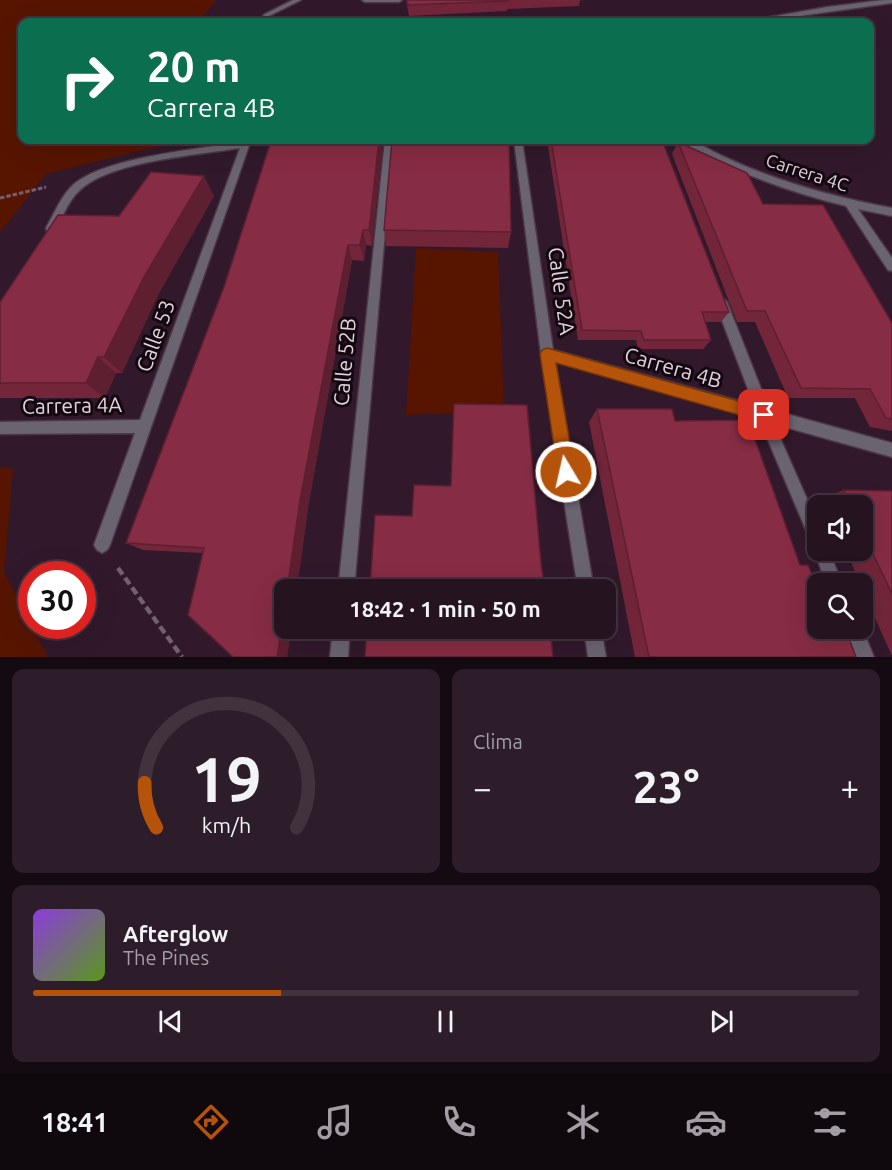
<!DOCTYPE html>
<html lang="es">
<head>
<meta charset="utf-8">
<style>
  :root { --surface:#251320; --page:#2d1c29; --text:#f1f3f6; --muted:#a39ea5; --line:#42323e; --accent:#b45309 }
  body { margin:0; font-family:Ubuntu,sans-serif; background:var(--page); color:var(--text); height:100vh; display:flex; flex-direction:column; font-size:22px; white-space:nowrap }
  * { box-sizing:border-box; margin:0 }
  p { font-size:20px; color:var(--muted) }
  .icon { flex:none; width:33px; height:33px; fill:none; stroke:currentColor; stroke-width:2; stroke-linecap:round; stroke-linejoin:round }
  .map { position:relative; height:657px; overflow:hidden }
  .panel { display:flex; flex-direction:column; gap:12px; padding:12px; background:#140a12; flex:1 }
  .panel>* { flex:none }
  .guide { position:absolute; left:18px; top:18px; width:856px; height:126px; border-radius:12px; box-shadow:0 6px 24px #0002,0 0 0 2px var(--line); background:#0b6e4f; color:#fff; overflow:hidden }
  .controls { position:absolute; left:807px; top:495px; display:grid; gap:12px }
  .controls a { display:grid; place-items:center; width:66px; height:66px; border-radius:12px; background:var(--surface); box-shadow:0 6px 24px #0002,0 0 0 2px var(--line); font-size:30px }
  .speed { position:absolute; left:18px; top:561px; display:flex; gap:12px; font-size:30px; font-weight:700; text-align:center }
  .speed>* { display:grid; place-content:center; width:78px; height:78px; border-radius:50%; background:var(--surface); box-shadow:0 6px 24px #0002,0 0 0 2px var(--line); line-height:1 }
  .speed .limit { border:9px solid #d22; background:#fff; color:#111 }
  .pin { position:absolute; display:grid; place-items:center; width:51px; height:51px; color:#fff; margin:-26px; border-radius:12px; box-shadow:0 3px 9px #0006 }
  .me { position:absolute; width:66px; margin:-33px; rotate:351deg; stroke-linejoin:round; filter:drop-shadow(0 0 4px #0008) }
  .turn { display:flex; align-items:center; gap:21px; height:126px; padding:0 30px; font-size:27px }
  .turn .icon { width:78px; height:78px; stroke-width:2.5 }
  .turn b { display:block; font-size:42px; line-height:51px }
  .big { font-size:45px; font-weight:700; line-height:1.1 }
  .panel .widget { flex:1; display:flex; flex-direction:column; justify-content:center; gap:9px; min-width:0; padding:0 21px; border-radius:12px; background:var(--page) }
  .panel .dial { align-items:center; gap:0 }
  .dial svg { height:156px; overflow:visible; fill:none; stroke:var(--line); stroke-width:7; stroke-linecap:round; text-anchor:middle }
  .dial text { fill:var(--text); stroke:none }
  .song { display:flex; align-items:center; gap:18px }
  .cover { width:72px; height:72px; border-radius:9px; background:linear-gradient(135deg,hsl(270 70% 55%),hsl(90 70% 35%)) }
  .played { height:6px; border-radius:3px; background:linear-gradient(90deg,var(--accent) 30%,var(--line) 30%) }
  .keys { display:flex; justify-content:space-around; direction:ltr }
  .heat { display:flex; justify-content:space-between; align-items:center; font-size:33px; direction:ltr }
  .panel .tiles { flex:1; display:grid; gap:12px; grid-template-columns:1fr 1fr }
  .widget:last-child { grid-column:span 2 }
  .trip { position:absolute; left:274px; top:579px; width:342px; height:60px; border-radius:12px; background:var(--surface); box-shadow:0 6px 24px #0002,0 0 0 2px var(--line); font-weight:700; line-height:60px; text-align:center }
  .dock { display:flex; height:96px; justify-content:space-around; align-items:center; background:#0f080d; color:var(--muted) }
  .dock .icon { width:42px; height:42px }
  .dock .on { color:var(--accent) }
  .dock b { font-size:27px; color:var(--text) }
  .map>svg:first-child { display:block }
  .green { fill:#571500 }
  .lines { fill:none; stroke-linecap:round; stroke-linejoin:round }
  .minor-casing { stroke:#4d3647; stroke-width:3 }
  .tertiary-casing { stroke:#4d3647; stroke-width:3 }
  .path-far1 { stroke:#745f6f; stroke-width:3; stroke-dasharray:4.5 2; stroke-linecap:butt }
  .path { stroke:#745f6f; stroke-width:4.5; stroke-dasharray:8 4; stroke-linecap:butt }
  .minor { fill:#6a6471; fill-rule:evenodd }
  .tertiary { fill:#6a6471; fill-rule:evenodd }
  .wall { fill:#73263a }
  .shaded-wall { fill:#5e1f30 }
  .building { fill:#862c44; stroke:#5e1f30; stroke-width:1.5 }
  .route { fill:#b45309; stroke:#753606; stroke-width:1.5 }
  .labels { text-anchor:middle; stroke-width:6; stroke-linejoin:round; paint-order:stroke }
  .far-street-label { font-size:18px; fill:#e1d1dc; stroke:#130810 }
  .street-label { font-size:21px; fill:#e1d1dc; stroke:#130810 }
</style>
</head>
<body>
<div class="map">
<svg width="892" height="657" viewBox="0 0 892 657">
  <rect width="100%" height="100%" fill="#31192b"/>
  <path class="green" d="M 0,0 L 216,0 L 199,22 L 22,22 L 22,140 L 184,140 L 46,174 L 0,232 Z
    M 416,248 L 498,252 L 504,411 L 406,415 Z
    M 0,467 L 13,469 L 4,572 L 48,657 L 0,657 Z"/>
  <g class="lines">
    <g class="minor-casing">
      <path id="minor" d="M 243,140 L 251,140 L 110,545 L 107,550 L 102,553 L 97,550 L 94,545 L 135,433 L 0,434 L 0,422 L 140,420 L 240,148 C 198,155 109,161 79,191 C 68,201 62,218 55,231 L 47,231 L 46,228 C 54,214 61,196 73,185 C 105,157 199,149 242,142 Z
        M 385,140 L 393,140 L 354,590 L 338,590 Z
        M 514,140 L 522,140 L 553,350 L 754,405 L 715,302 L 721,297 L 727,302 L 769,409 L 892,443 L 892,457 L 774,424 L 818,524 L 818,550 L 829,550 L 842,584 L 826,584 L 814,549 L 759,419 L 555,361 L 594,590 L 578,590 L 541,354 Z
        M 679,140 C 694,138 710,151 725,157 C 778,182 834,197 892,208 L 892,216 L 858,209 L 892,258 L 892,271 L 888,270 L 846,206 C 801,195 757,180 715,160 C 703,154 688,149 679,140 Z
        M 333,628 L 350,628 L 348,657 L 330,657 Z
        M 584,628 L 601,628 L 606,657 L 588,657 Z
        M 845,628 L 862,628 L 874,657 L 856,657 Z"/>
    </g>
    <g class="tertiary-casing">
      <path id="tertiary" d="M 293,0 L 301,0 L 269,16 L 264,22 L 258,22 L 265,14 Z
        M 362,0 L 402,0 L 399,2 L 365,2 Z
        M 884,0 L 892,0 L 892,3 L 756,22 L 743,22 L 827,7 Z"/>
    </g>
    <path class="path-far1" d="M 0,198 L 46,187"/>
    <path class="path" d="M 118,568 L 182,657"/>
    <use href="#minor" class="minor"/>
    <use href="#tertiary" class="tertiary"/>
  </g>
  <path class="wall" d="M 406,0 L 580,0 L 579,6 L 507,9 L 507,11 L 409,16 Z
    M 383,140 L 372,246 L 366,245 L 364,261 L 352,260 L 308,508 L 287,657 L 233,657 L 203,553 L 143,550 L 126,543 Z
    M 547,140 L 662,140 L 729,312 L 721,322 L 705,322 L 711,340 L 703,349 L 638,349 L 636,340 L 578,340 Z
    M 678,142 L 763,204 L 892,323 L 892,431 L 870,427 L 855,398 L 788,398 L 755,322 L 737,322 L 672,154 Z
    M 214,196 L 159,293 L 122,373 L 116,373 L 105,398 L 0,398 L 0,302 L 119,216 Z
    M 384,230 L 511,232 L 508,248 L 386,246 Z
    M 597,409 L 675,421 L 818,628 L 856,657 L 635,657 L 589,422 Z
    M 843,490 L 892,491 L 892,656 L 862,589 L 862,584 L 860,584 L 846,550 L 862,550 L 862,506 L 826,506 L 823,499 Z"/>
  <path class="shaded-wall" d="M 379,140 L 384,140 L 383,140 L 372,246 L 369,230 Z
    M 204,176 L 214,196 L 159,293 L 122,373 L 104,357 L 145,275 Z
    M 363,230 L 366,245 L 364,261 L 360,245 Z
    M 348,245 L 352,260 L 308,508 L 297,590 L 287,590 L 300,500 Z
    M 98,357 L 116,373 L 105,398 L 86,383 Z
    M 285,605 L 285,628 L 291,628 L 287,657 L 277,657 Z"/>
  <path class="building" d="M 407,0 L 508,0 L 508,1 L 408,5 Z
    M 276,140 L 379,140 L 369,230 L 363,230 L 360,245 L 348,245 L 300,500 L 287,590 L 285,590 L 285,605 L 277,657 L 233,657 L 188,615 L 204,548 L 126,543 L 224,287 L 271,141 Z
    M 392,140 L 509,140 L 511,232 L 384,230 Z
    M 551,140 L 662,140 L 729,312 L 702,312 L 711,340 L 644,340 L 641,331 L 582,330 Z
    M 678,142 L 747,173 L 763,204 L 823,205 L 892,323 L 892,419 L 886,418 L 870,389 L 801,388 L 765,311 L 747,311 Z
    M 151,172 L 204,176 L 145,275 L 104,357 L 98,357 L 86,383 L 0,383 L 0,302 L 58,215 L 119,216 Z
    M 454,404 L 527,405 L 541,564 L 545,590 L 370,590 L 375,515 L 412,516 L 414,485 L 451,486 Z
    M 597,409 L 672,409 L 675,421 L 748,420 L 800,565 L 808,565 L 818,589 L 818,628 L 845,628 L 856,657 L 649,657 Z
    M 843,490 L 892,491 L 892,594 L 862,531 L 862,506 L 851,506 Z
    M 367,628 L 550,628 L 553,657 L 365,657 Z"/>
  <path class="route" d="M 547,348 L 764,408 L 769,410 L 771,415 L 769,420 L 764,422 L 556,363 L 575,472 L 572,478 L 566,480 L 561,478 L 558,472 L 540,354 L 542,350 Z"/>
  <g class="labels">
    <g class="far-street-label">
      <text transform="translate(807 173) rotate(18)" y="6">Carrera 4C</text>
    </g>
    <g class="street-label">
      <text transform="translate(561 291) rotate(82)" y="7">Calle 52A</text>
      <text transform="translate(156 336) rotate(-70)" y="7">Calle 53</text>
      <text transform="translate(345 362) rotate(-85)" y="7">Calle 52B</text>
      <text transform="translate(673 368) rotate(16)" y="7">Carrera 4B</text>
      <text transform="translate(72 406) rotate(-1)" y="7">Carrera 4A</text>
    </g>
  </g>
</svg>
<div class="controls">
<a><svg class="icon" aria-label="sound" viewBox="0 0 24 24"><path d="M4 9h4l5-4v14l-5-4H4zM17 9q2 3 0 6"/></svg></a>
<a><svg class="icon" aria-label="search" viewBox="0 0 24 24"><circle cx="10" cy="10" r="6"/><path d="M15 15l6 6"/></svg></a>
</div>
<div class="speed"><div class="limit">30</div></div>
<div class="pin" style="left:764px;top:415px;background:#d93025"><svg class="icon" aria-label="arrive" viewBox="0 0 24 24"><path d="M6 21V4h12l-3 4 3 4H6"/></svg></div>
<svg class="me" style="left:566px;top:472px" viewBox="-20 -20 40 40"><circle r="17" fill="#b45309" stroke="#fff" stroke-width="3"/><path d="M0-11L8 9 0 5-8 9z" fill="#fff"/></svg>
<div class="trip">18:42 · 1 min · 50 m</div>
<div class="guide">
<div class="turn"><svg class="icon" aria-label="right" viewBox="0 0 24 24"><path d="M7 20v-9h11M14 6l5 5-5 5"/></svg><div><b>20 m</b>Carrera 4B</div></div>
</div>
</div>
<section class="panel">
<div class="tiles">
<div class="widget dial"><svg viewBox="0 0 100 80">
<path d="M14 69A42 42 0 1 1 86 69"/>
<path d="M14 69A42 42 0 0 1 8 46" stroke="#b45309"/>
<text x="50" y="56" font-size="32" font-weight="700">19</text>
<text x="50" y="72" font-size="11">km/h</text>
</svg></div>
<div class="widget"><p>Clima</p>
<div class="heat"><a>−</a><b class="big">23°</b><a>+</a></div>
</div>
<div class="widget">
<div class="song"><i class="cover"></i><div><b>Afterglow</b><p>The Pines</p></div></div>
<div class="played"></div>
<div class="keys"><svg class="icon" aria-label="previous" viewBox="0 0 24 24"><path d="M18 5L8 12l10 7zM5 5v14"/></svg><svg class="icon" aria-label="pause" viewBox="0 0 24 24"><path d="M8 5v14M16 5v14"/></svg><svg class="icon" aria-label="next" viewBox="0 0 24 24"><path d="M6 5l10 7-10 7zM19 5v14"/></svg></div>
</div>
</div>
</section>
<nav class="dock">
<b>18:41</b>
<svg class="icon on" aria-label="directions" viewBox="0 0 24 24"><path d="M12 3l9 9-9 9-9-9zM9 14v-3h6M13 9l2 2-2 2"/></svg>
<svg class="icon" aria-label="music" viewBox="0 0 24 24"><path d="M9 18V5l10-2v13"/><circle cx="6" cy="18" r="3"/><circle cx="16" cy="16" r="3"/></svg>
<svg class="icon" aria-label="phone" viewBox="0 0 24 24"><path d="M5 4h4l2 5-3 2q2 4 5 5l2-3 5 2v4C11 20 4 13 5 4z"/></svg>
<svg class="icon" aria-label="climate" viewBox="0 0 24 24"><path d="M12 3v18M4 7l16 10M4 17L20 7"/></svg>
<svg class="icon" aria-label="car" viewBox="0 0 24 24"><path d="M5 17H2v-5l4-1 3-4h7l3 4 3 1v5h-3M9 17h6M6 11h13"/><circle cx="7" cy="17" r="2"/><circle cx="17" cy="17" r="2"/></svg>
<svg class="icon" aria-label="filters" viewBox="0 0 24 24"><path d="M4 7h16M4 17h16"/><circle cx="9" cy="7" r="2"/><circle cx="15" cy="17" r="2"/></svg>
</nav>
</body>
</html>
